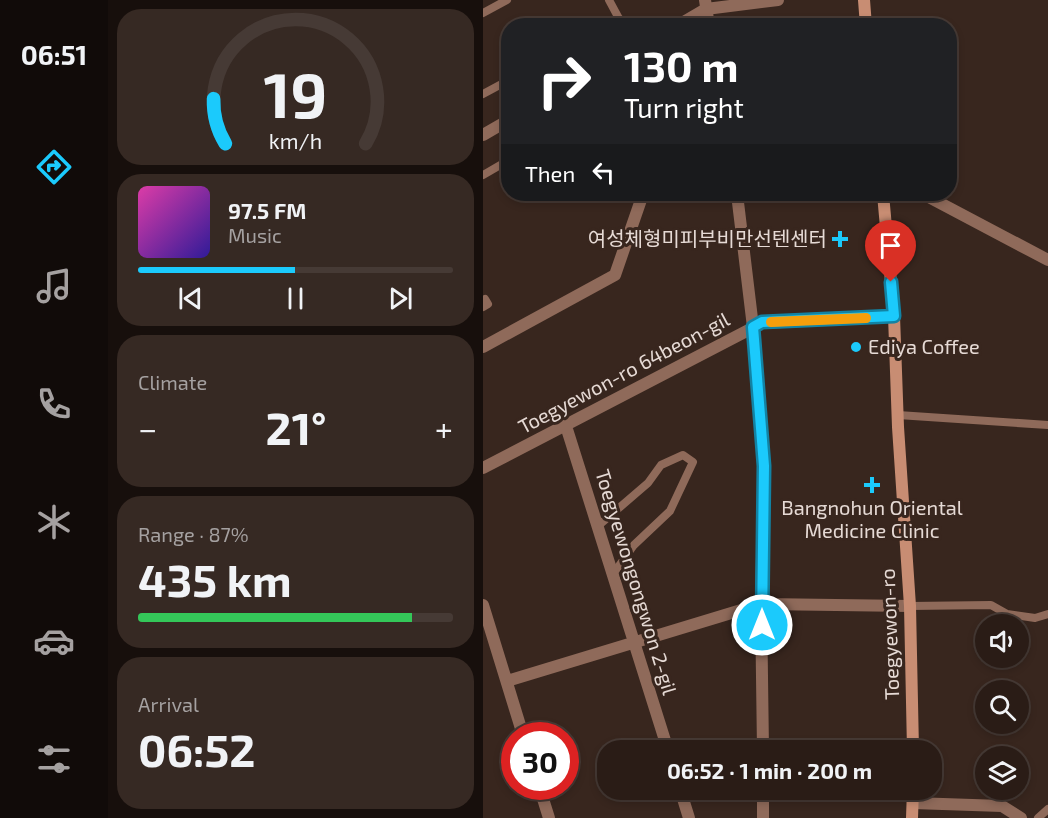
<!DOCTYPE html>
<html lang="en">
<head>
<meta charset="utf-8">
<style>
  :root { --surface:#2a1c16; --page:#362923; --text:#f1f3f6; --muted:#a5a1a1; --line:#463a35; --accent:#1bcafc }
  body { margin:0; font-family:"Exo 2","Noto Sans KR",sans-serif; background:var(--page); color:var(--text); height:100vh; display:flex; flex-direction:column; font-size:22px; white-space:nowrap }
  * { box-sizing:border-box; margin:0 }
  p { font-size:20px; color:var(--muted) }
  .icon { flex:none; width:33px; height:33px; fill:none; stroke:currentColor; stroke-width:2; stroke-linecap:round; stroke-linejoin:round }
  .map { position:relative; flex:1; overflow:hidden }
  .panel { display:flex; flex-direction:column; gap:9px; padding:9px; background:#170f0c; width:375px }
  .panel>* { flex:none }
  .top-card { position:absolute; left:18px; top:18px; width:456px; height:183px; border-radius:24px; box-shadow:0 3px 9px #0003,0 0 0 2px var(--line); background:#202124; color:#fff; overflow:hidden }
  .buttons { position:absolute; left:492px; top:614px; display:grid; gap:12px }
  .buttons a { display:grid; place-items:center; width:54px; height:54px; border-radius:50%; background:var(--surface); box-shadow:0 3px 9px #0003,0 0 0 2px var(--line); font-size:30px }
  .speed { position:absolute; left:18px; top:722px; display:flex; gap:12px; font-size:30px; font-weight:700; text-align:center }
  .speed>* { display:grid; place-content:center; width:78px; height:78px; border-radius:50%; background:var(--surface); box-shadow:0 3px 9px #0003,0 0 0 2px var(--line); line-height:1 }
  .speed .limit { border:9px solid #d22; background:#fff; color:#111 }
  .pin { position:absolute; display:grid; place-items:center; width:51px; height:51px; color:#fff; margin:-62px -26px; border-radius:50% 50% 50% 0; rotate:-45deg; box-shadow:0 0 6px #0007 }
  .pin .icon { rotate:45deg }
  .me { position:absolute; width:66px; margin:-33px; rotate:0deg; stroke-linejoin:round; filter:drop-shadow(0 0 4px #0008) }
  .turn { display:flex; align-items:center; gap:21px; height:126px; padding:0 24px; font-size:27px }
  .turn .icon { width:78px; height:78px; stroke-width:2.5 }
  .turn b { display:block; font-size:42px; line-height:51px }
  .then { display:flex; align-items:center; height:57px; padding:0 24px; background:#0003; gap:12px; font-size:22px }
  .big { font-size:45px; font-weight:700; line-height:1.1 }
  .panel .widget { flex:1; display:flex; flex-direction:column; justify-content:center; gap:9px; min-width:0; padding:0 21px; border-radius:24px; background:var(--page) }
  .panel .dial { align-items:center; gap:0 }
  .dial svg { height:156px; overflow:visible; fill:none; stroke:var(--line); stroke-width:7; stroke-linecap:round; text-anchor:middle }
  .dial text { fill:var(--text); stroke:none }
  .song { display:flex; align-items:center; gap:18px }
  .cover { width:72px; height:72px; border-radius:9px; background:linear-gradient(135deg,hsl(320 70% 55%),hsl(250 70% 35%)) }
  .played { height:6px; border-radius:3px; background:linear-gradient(90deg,var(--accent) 50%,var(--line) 50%) }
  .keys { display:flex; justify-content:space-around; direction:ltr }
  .heat { display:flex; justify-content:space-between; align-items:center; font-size:33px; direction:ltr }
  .charge { height:9px; border-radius:4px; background:linear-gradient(90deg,#34c759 87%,var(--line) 0) }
  .trip { position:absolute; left:114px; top:740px; width:345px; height:60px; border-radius:24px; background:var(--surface); box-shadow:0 3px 9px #0003,0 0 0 2px var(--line); font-weight:700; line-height:60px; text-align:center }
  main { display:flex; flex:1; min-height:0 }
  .tabs { display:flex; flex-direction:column; width:108px; justify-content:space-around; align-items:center; background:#110b09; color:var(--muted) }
  .tabs .icon { width:42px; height:42px }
  .tabs .active { color:var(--accent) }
  .tabs b { font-size:27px; color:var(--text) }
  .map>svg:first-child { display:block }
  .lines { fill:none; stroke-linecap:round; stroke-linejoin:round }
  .lane { stroke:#8f6a5a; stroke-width:8 }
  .street { stroke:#8f6a5a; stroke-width:12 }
  .secondary { stroke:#c88d73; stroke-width:12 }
  .route-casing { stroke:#1283a4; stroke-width:15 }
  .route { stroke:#1bcafc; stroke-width:10 }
  .slow { stroke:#f59e0b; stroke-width:10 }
  .poi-dot { fill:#1bcafc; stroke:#38261e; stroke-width:2 }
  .labels { text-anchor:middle; stroke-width:6; stroke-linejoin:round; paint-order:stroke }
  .poi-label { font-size:20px; fill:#e6dad5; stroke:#38261e; text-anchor:end }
  .street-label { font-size:20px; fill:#e6dad5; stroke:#38261e }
</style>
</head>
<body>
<main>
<nav class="tabs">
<b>06:51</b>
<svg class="icon active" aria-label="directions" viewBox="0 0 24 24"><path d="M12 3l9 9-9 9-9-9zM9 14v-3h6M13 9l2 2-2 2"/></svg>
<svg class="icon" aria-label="music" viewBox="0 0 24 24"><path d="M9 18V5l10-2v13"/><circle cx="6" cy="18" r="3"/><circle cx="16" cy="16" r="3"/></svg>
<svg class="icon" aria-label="phone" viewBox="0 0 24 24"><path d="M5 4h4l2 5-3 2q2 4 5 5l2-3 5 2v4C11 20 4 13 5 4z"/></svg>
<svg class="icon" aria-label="climate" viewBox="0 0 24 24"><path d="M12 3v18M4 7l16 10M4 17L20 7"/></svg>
<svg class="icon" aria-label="car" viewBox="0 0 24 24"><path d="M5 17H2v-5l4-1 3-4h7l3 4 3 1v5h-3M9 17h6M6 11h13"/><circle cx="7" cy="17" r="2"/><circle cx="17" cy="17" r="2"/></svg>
<svg class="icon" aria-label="filters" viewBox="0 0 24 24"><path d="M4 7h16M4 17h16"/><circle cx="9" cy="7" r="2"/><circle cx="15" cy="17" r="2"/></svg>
</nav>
<section class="panel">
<div class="widget dial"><svg viewBox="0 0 100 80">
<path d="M14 69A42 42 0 1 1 86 69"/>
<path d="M14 69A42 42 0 0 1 8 46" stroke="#1bcafc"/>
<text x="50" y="56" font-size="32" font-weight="700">19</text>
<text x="50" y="72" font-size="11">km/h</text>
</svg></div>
<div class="widget">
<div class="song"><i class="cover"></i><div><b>97.5 FM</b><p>Music</p></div></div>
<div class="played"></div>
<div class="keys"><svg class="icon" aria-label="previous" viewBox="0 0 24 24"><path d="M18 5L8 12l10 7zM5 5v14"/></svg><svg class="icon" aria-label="pause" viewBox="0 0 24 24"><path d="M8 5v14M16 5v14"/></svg><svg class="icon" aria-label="next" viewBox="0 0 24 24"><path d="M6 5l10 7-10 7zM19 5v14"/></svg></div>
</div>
<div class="widget"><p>Climate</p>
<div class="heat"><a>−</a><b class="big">21°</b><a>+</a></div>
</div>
<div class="widget"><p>Range · 87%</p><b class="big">435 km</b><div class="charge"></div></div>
<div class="widget"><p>Arrival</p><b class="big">06:52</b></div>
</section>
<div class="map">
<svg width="565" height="818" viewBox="0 0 565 818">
  <rect width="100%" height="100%" fill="#38261e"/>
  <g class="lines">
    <path class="lane" d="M 126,0 L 140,26
      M 0,13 L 24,0
      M 123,26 L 136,18
      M 0,94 L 26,80
      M 0,175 L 26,160
      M 0,307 L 5,304 L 2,299
      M 415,415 L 565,425
      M 115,526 L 165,483 L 178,465 L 200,455 L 210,462 L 187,511 L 151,545 L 130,574
      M 427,606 L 508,605 L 524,614 L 552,618 L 565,614
      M 555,818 L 565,809"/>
    <path class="street" d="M 222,0 L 226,26
      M 194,26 L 223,9 L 295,0
      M 0,135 L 26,120
      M 254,194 L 270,327 L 281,466 L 278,604 L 280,750
      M 440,194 L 565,260
      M 0,347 L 132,275 L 160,194
      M 83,426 L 185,750
      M 0,468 L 279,323 L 411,316
      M 0,605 L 40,735
      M 24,681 L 278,604 L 427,606
      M 56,786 L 66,818
      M 197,789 L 206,818
      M 280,789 L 280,818
      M 430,803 L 519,806 L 538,818"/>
    <path class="secondary" d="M 381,0 L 383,26
      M 400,194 L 411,316 L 415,427 L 427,606 L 430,750
      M 429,818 L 430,789"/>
  </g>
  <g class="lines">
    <g class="route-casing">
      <path id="route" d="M 279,625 L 281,466 L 270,327 L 279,322 L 411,316 L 408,282"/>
    </g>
    <use href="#route" class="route"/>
    <path class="slow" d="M 288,322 L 383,318"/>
  </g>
  <g class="poi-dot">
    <path d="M354 230h6v6h6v6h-6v6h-6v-6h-6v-6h6z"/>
    <circle cx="373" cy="347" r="6"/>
    <path d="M386 476h6v6h6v6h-6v6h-6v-6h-6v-6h6z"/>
  </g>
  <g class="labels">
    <g class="poi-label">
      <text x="344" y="246">여성체형미피부비만선텐센터</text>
      <text x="385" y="354" text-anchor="start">Ediya Coffee</text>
      <text x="389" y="515" text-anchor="middle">Bangnohun Oriental<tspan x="389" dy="23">Medicine Clinic</tspan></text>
    </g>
    <g class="street-label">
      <text transform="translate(141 373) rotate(-28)" y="7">Toegyewon-ro 64beon-gil</text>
      <text transform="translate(153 582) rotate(73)" y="7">Toegyewongongwon 2-gil</text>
      <text transform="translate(407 634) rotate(-92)" y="7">Toegyewon-ro</text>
    </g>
  </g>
</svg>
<div class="buttons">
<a><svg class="icon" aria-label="sound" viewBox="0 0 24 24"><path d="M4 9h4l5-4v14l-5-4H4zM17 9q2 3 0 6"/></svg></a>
<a><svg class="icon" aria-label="search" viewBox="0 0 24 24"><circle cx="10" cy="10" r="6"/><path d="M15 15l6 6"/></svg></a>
<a><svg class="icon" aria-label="layers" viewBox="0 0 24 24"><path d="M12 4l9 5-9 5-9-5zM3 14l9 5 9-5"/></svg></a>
</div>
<div class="speed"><div class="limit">30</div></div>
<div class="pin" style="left:408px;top:282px;background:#d93025"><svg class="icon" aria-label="arrive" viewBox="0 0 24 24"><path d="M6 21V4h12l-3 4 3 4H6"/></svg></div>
<svg class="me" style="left:279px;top:625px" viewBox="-20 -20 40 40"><circle r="17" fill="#1bcafc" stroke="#fff" stroke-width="3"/><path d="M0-11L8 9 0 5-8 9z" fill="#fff"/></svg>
<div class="trip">06:52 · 1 min · 200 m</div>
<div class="top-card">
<div class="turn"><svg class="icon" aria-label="right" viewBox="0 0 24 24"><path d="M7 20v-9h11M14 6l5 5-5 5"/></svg><div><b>130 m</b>Turn right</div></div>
<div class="then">Then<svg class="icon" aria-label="left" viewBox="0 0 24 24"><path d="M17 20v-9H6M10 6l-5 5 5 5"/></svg></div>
</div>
</div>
</main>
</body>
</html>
